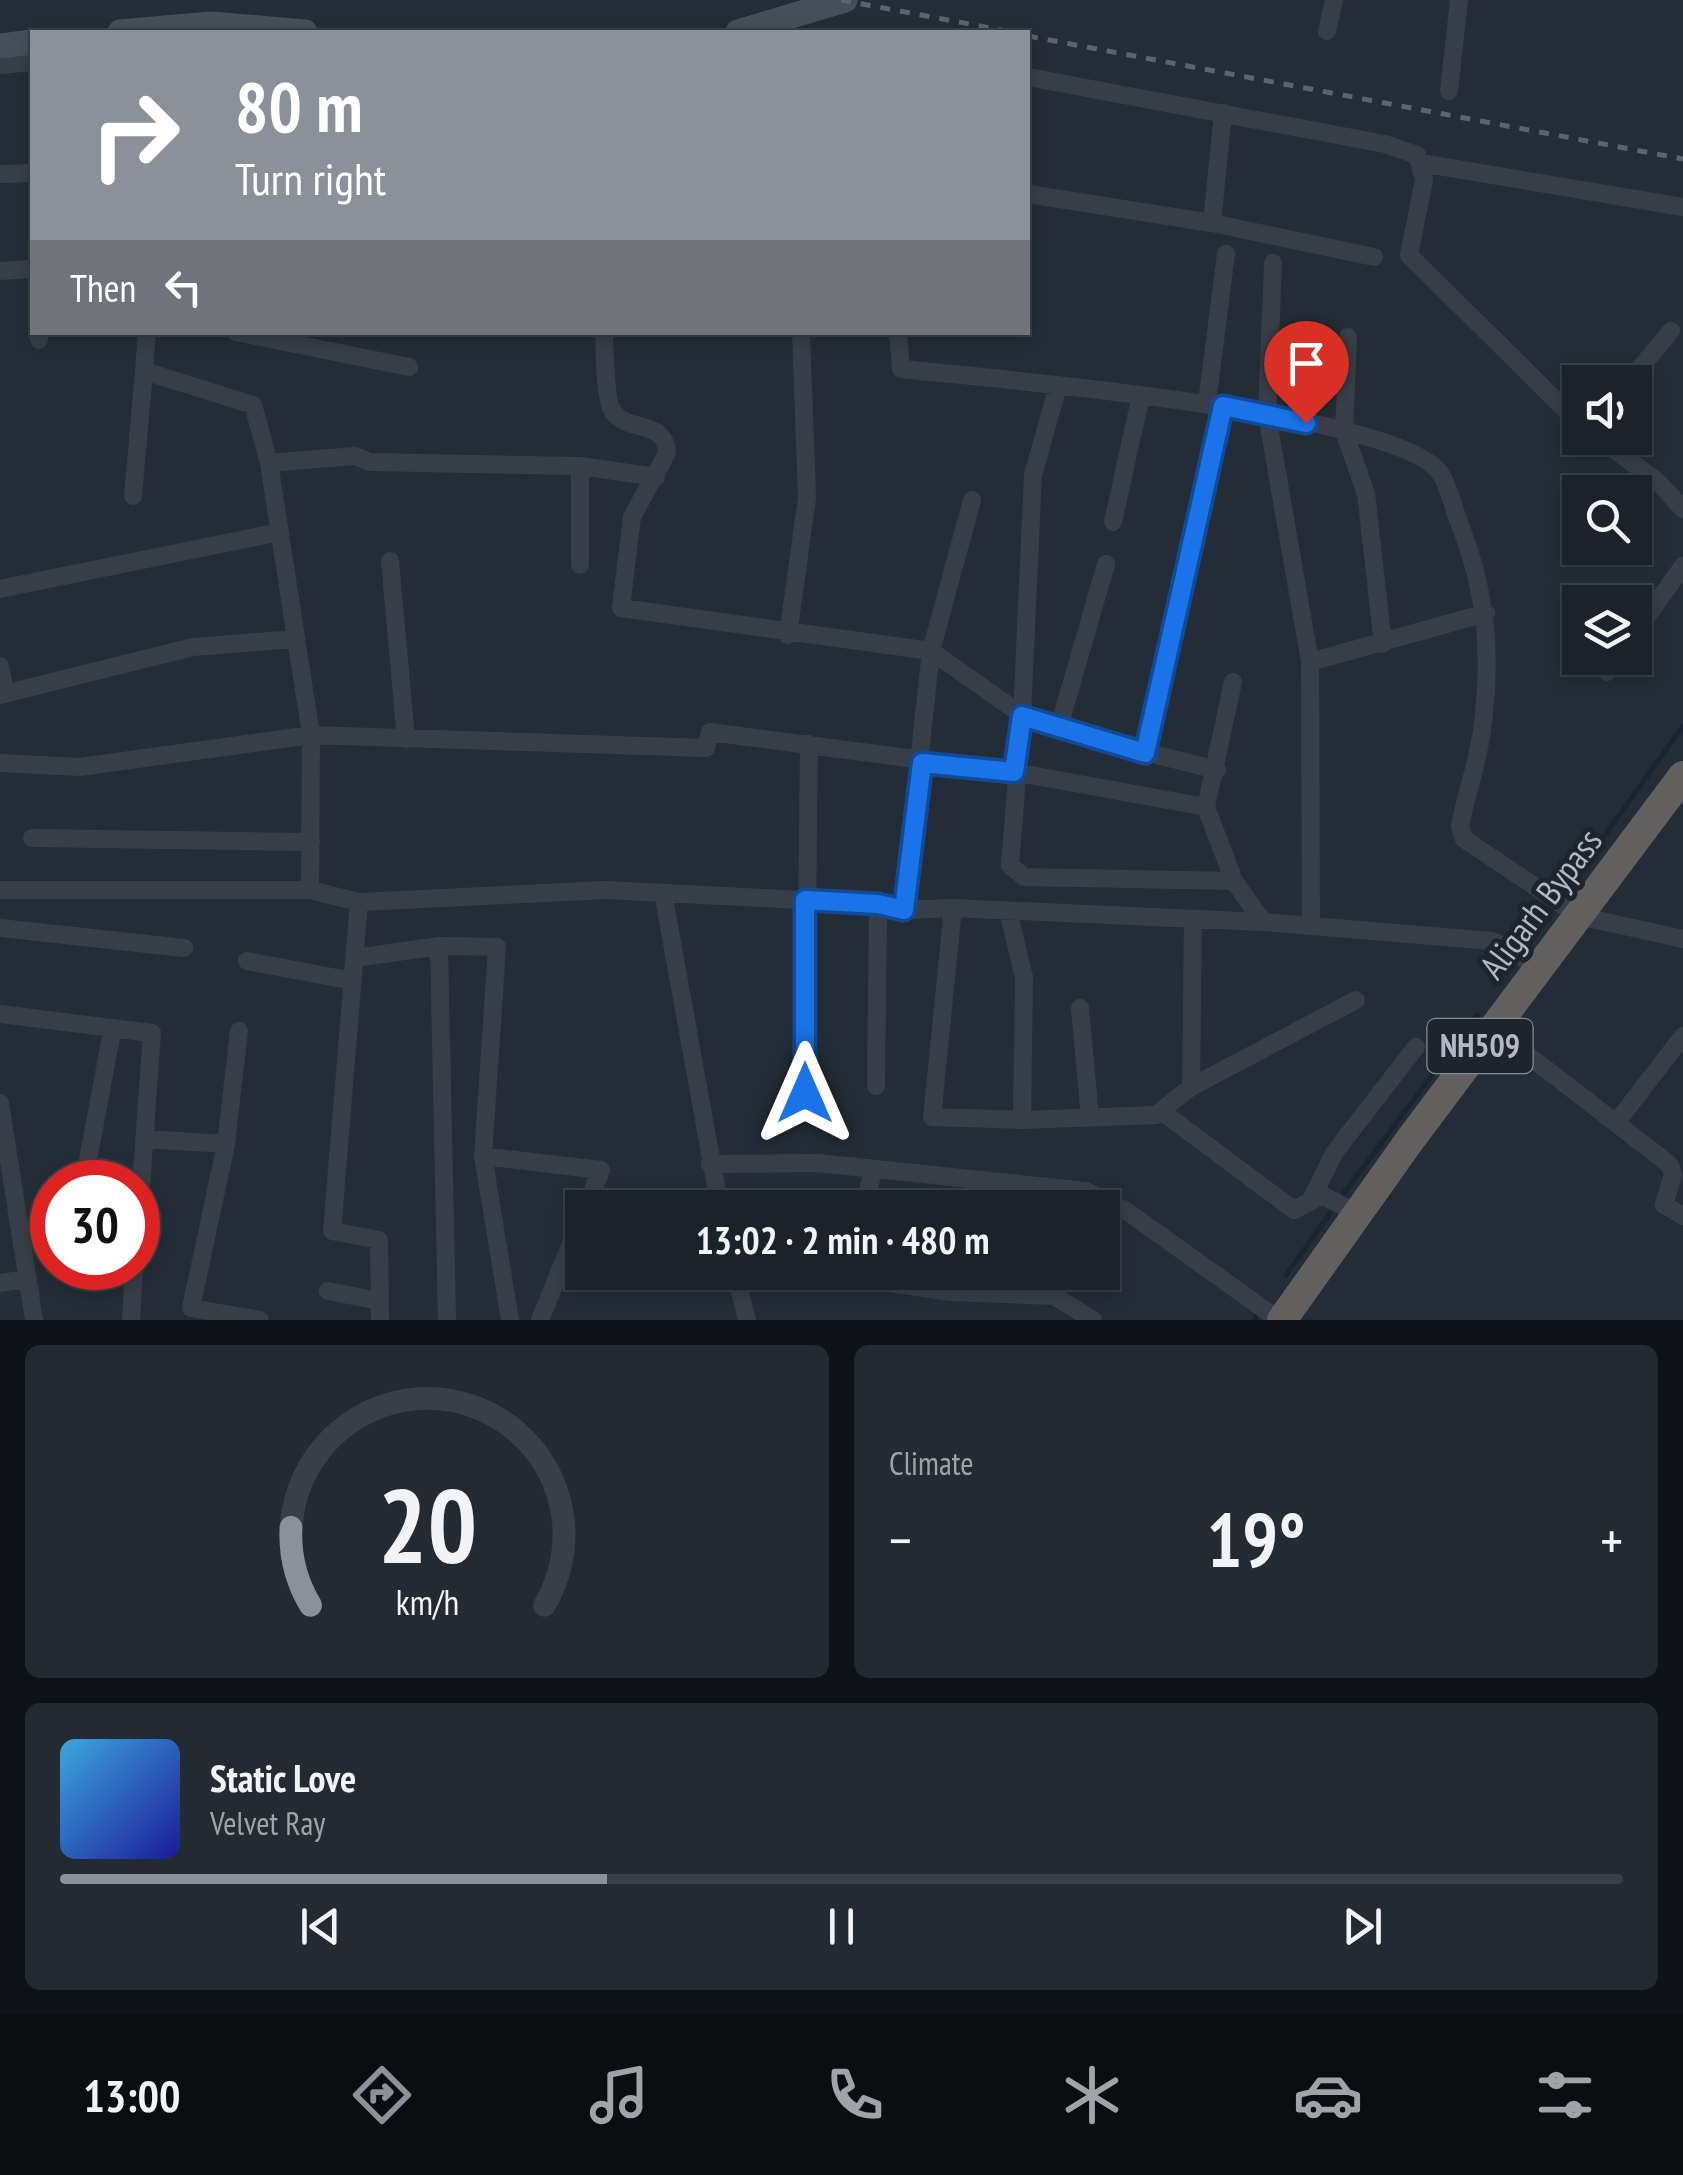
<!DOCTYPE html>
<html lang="en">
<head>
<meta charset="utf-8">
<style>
  :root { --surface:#1b2229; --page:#242a31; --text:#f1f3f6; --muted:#a0a4a8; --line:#393f46; --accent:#8c9099 }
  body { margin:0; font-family:"PT Sans Narrow",sans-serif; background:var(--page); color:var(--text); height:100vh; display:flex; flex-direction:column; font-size:38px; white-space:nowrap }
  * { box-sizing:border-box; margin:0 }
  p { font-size:32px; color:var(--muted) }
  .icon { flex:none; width:55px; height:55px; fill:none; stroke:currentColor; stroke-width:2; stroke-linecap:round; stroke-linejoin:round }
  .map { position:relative; height:1320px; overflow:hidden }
  .side { display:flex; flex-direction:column; gap:25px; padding:25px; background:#0f1317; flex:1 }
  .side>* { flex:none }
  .top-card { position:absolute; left:30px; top:30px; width:1000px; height:305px; border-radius:0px; box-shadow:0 5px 15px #0003,0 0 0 2px var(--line); background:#8c9099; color:#fff; overflow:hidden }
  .buttons { position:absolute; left:1562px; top:365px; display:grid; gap:20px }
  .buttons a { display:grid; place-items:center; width:90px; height:90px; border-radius:0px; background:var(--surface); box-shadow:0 5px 15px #0003,0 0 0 2px var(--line); font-size:50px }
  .speed { position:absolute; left:30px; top:1160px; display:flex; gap:20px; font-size:50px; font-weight:700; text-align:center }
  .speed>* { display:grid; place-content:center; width:130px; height:130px; border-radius:50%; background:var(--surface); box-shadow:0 5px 15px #0003,0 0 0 2px var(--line); line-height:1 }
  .speed .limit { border:15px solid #d22; background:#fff; color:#111 }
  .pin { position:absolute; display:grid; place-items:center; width:85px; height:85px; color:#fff; margin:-102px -42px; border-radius:50% 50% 50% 0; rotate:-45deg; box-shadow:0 0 10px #0007 }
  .pin .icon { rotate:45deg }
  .me { position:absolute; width:110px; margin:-55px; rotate:0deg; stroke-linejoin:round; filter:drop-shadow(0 0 8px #0008) }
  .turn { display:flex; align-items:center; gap:35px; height:210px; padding:0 40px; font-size:45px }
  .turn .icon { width:130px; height:130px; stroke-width:2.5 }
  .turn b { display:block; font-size:70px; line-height:85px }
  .then { display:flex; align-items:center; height:95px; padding:0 40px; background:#0003; gap:20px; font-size:38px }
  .big { font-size:75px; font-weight:600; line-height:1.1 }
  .side .card { flex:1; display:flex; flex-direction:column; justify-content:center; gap:15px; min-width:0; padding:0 35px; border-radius:15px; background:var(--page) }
  .side .dial { align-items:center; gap:0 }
  .dial svg { height:260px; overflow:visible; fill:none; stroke:var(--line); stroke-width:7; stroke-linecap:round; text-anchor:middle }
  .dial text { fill:var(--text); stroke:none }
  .song { display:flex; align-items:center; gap:30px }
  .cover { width:120px; height:120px; border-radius:15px; background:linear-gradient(135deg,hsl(200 70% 55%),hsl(240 70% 35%)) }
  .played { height:10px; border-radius:5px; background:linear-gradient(90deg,var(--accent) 35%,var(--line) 35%) }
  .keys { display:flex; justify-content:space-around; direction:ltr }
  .heat { display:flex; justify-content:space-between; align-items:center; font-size:55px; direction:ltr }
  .side .tiles { flex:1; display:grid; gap:25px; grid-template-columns:1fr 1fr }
  .card:last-child { grid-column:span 2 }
  .trip { position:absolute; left:565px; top:1190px; width:555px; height:100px; border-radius:0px; background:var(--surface); box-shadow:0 5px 15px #0003,0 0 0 2px var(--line); font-weight:600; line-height:100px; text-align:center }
  .tabs { display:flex; height:160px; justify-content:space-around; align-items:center; background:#0b0e10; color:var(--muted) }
  .tabs .icon { width:70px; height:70px }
  .tabs .current { color:var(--accent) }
  .tabs b { font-size:45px; color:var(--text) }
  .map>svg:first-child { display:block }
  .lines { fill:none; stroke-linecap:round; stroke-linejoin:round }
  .stream { stroke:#192433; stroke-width:5 }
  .minor { stroke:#383e48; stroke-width:18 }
  .secondary { stroke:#464e5a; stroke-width:25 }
  .trunk { stroke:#62605f; stroke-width:30 }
  .rail { stroke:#5a636e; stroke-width:5; stroke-dasharray:10 10; stroke-linecap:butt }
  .route-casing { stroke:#114b97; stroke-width:25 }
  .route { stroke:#1a73e8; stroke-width:18 }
  .labels { text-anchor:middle; stroke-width:10; stroke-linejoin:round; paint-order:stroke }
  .shield { fill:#1d242c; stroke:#868c96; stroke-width:2.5 }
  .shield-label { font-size:32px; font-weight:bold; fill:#b3b9c4 }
  .street-label { font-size:35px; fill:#b3b9c4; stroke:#1d242c }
</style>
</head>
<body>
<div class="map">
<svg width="1683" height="1320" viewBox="0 0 1683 1320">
  <rect width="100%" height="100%" fill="#242d37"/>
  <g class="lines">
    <path class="stream" d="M 1565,891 L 1683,726
      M 1528,943 L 1555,905
      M 1344,1193 L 1477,1015
      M 1286,1275 L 1330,1213
      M 1254,1320 L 1259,1311"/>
    <path class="minor" d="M 1327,31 L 1334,0
      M 0,65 L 32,62
      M 1028,77 L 1385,144 L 1417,155 L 1424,180 L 1409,255 L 1580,424
      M 1449,91 L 1459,0
      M 1421,163 L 1683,207
      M 0,174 L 32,173
      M 1028,194 L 1212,223 L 1374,257
      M 1212,223 L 1223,113
      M 1273,263 L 1267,415 L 1310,662 L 1486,613
      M 0,271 L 32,269
      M 39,332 L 39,340
      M 236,332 L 409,367
      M 604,332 C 605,350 604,401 614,413 C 631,433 665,419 667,453 L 632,517 L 621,608 L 931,651 L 1022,715 L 1077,735 L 1217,770
      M 898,332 L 901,369 C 987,378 1400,412 1440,473 C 1449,486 1453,507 1459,522 C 1487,592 1492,655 1482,730 C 1478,762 1466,794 1460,826 L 1464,839 L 1579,916 L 1683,939
      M 1348,337 L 1344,431 L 1366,494 L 1383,644
      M 1628,382 L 1671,331
      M 1058,386 L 1033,475 L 1022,715 L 1010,865 L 1024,877 L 1234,881
      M 1207,403 L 1226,254
      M 1598,438 L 1657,481 L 1683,509
      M 269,463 L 355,456 L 370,462 L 580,466 L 656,477
      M 580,466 L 580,565
      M 133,496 L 144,371
      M 1113,522 L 1141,395
      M 390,561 L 406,739
      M 0,589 L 280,532
      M 1635,633 L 1683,566
      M 788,635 L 807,498 L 801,332
      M 1310,662 L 1311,926
      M 0,666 L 5,693
      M 1607,672 L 1618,658
      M 1233,682 L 1206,807 L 1234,881 L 1263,922
      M 0,695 L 193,647 L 296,639
      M 1059,727 L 1106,564
      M 1145,753 L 1223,406
      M 0,763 L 80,767 L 311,735 L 269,463 L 253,405 L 144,371 L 147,332
      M 32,838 L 311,842
      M 0,890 L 310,890 L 359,902 L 606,890 L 878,904 L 903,910 L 953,908 L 1263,922 L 1492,941 L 1512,948 L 1538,971
      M 310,890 L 311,735 L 706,748 L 710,732 L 1014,772 L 1206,807
      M 663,893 L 720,1208
      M 359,902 L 332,1231 L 379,1240 L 380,1320
      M 953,908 L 932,1117 L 1022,1120 L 1156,1115 L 1191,1087 L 1193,920
      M 903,910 L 931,651 L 972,500
      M 1008,911 L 1024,977 L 1022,1120
      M 0,928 L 184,948
      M 439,946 L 447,1320
      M 355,958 L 439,946 L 497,947 L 483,1156 L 510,1320
      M 247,961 L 353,981
      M 1080,1008 L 1090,1117
      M 0,1014 L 152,1033 L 138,1227
      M 1494,1029 L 1669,1164 L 1673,1174 L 1664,1205 L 1683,1216
      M 876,1086 L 878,904
      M 1191,1087 L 1356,1000
      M 805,1093 L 809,744
      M 0,1103 L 34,1320
      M 1161,1111 L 1294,1210 L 1322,1195 L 1360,1215
      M 1616,1123 L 1683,1036
      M 144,1139 L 226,1144 L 191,1308 L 260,1320
      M 226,1144 L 239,1031
      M 483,1156 L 601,1170 L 586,1208
      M 710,1164 L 818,1163 L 1086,1191 L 1125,1210 L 1279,1320
      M 84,1182 L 112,1031
      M 1310,1202 L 1334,1153 L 1416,1047
      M 864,1208 L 873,1171
      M 735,1272 L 747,1320
      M 849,1272 L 855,1278 L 950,1292 L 1054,1296 L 1093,1320
      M 0,1283 L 27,1279
      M 328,1291 L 379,1301
      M 131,1320 L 134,1268
      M 540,1320 L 582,1216"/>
    <path class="secondary" d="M 120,32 L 211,24 L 305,32
      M 738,32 L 845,0
      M 0,46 L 32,42"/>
    <path class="trunk" d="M 1282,1320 L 1410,1140 L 1683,776"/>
    <path class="rail" d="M 841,0 L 1012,32
      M 1028,36 L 1683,159"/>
  </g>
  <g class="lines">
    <g class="route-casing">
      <path id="route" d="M 805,1093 L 805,900 L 878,904 L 904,910 L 922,763 L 1014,772 L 1022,716 L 1145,753 L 1223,406 L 1306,423"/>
    </g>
    <use href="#route" class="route"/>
  </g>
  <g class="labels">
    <rect class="shield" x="1427.5" y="1019" width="105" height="54" rx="8"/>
    <g class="shield-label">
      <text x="1480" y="1057">NH509</text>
    </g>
    <g class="street-label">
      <text transform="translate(1541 904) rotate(-53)" y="12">Aligarh Bypass</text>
    </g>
  </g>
</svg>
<div class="buttons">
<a><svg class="icon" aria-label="sound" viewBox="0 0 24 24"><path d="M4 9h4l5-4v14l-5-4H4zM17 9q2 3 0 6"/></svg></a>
<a><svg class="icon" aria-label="search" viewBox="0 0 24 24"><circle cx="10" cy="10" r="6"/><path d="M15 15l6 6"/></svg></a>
<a><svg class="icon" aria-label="layers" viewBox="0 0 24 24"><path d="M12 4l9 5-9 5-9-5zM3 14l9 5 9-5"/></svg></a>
</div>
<div class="speed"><div class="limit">30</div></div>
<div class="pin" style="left:1306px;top:423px;background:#d93025"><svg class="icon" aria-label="arrive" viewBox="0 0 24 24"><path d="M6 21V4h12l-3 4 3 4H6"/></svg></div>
<svg class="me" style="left:805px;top:1093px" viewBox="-20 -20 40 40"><path d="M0-17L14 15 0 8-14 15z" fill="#1a73e8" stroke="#fff" stroke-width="4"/></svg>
<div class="trip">13:02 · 2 min · 480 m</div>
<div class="top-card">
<div class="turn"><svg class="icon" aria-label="right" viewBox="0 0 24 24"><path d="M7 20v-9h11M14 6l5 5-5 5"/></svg><div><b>80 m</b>Turn right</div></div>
<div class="then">Then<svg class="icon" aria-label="left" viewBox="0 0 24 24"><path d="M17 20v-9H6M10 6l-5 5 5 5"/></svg></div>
</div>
</div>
<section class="side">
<div class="tiles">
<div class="card dial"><svg viewBox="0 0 100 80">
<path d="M14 69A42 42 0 1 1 86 69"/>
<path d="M14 69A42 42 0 0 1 8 45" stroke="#8c9099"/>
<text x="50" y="56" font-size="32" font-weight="700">20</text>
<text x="50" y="72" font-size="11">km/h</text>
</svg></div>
<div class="card"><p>Climate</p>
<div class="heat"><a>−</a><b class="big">19°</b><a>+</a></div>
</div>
<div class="card">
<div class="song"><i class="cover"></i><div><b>Static Love</b><p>Velvet Ray</p></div></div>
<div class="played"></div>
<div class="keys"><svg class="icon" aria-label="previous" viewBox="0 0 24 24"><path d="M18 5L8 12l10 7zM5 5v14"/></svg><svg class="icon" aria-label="pause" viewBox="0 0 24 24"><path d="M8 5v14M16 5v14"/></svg><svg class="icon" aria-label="next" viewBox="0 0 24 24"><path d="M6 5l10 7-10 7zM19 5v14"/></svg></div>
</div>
</div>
</section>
<nav class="tabs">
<b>13:00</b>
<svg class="icon current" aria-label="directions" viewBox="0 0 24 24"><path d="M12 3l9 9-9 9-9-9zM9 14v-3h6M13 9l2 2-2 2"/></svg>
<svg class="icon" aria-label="music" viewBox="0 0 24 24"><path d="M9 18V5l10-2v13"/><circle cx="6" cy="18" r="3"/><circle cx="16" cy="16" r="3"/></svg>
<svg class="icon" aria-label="phone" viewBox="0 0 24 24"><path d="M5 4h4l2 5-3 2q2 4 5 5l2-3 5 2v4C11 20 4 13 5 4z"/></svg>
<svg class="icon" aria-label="climate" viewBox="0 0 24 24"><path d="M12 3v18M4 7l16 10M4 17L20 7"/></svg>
<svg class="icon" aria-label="car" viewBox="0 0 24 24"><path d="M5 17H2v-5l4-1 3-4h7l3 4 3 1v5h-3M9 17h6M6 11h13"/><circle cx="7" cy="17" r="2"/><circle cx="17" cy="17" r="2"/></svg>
<svg class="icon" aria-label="filters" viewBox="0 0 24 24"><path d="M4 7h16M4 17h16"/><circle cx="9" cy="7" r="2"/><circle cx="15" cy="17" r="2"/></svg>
</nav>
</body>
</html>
